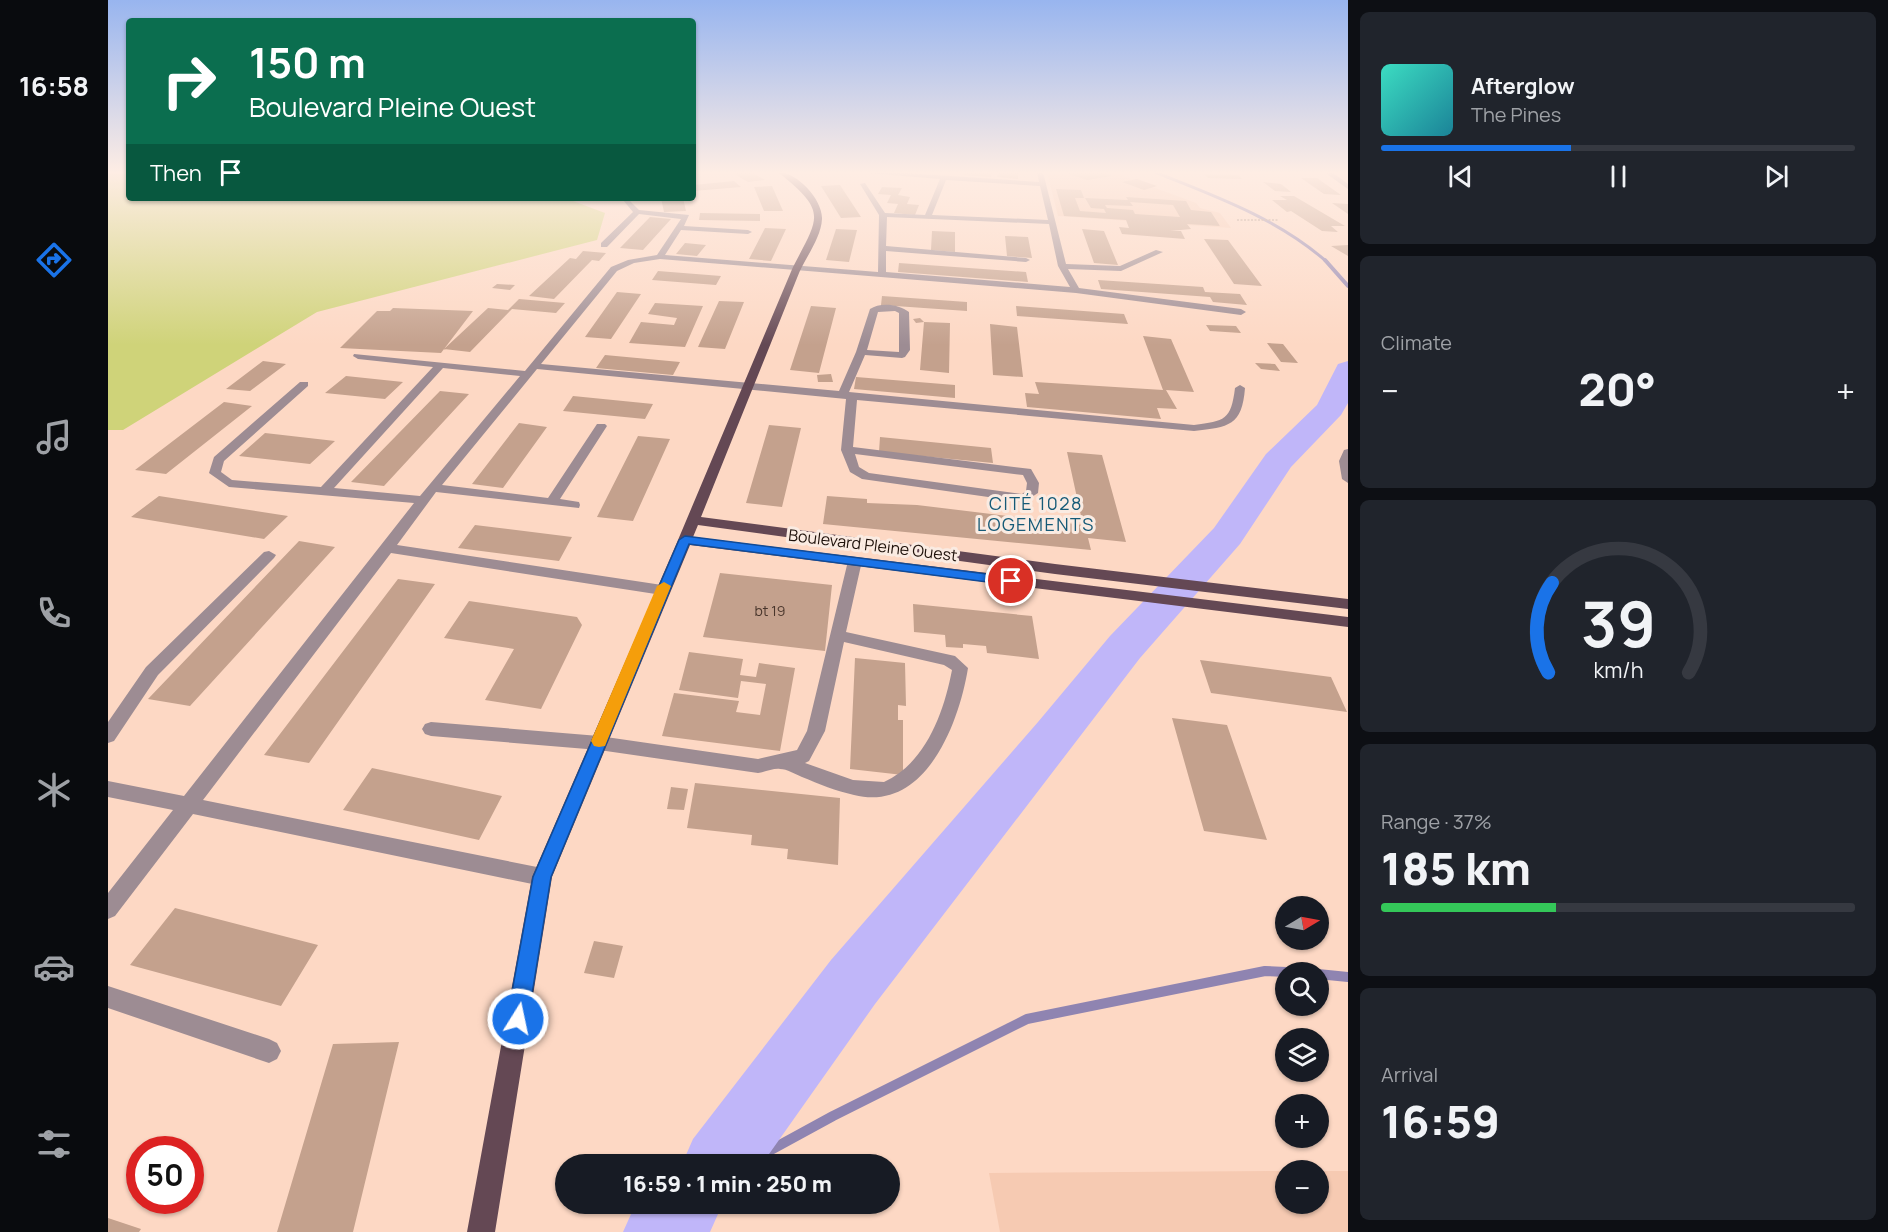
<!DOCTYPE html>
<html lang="en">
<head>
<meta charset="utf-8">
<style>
  :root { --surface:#171b24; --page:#20242c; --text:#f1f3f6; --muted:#9ea1a6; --line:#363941; --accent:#1a73e8 }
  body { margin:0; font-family:Manrope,sans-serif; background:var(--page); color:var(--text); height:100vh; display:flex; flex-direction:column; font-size:22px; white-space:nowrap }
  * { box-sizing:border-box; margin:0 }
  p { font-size:20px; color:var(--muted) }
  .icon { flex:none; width:33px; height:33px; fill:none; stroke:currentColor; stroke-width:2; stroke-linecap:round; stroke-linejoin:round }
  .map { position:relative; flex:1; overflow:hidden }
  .details { display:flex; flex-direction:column; gap:12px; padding:12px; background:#0d0f14; width:540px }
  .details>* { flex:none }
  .hud { position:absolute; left:18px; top:18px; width:570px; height:183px; border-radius:6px; box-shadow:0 2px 4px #0004; background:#0b6e4f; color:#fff; overflow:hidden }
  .needle { width:39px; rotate:80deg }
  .buttons { position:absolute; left:1167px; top:896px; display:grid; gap:12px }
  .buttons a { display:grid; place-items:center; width:54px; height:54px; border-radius:50%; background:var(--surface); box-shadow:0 2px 4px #0004; font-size:30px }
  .speed { position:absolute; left:18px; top:1136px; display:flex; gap:12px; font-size:30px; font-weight:700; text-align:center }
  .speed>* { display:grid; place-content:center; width:78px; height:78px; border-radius:50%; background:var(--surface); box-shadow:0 2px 4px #0004; line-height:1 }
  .speed .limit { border:9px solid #d22; background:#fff; color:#111 }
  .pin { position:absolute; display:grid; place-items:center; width:51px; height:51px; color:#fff; margin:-26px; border:3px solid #fff; border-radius:50%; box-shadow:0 2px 6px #0007 }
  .me { position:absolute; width:66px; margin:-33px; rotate:10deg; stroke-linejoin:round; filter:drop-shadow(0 0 4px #0008) }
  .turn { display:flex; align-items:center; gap:21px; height:126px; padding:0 24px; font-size:27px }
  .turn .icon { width:78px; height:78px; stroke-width:2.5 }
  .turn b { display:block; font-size:42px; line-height:51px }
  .then { display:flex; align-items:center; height:57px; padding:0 24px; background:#0003; gap:12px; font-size:22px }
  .big { font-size:45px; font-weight:800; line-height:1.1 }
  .details .card { flex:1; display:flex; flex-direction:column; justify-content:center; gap:9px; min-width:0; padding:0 21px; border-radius:9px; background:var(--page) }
  .details .dial { align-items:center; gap:0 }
  .dial svg { height:156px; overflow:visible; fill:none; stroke:var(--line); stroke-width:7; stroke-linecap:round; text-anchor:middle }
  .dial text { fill:var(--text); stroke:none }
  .song { display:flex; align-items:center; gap:18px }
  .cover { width:72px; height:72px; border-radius:9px; background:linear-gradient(135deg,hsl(170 70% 55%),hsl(190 70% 35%)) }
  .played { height:6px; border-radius:3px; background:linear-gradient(90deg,var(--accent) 40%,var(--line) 40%) }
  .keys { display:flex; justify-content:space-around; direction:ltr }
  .heat { display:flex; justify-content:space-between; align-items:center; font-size:33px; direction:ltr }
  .charge { height:9px; border-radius:4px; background:linear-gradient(90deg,#34c759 37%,var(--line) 0) }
  .trip { position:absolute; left:447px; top:1154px; width:345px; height:60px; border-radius:30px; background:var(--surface); box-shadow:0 2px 4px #0004; font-weight:800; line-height:60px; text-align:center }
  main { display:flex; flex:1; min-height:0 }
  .menu { display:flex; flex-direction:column; width:108px; justify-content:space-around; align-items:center; background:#090b0e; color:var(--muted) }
  .menu .icon { width:42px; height:42px }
  .menu .current { color:var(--accent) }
  .menu b { font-size:27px; color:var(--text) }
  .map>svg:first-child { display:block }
  .built { fill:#f6cab2 }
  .green { fill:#cfd379 }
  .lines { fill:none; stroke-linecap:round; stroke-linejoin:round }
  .stream-far2 { stroke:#8f84b1; stroke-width:3 }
  .stream-far1 { stroke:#8f84b1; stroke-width:4 }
  .stream { stroke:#8f84b1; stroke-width:10 }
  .river { fill:#c0b6f9; fill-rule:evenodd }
  .building { fill:#c4a18d; fill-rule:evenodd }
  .path { stroke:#a88c7d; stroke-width:1.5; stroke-dasharray:2 1.5; stroke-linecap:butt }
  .minor { fill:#9d8c93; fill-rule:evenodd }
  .major { fill:#644854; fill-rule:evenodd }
  .route { fill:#1a73e8; stroke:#114b97; stroke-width:1.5 }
  .slow { fill:#f59e0b }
  .labels { text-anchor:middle; stroke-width:6; stroke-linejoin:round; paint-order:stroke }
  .number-label { font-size:14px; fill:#48352b }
  .street-label { font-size:16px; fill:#1e110a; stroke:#faebe2 }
  .neighbourhood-label { font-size:18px; letter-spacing:1.5px; fill:#155a77; stroke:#faebe2 }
</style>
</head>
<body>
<main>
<nav class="menu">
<b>16:58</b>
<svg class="icon current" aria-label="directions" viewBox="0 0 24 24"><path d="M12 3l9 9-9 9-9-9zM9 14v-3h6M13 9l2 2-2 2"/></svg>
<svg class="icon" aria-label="music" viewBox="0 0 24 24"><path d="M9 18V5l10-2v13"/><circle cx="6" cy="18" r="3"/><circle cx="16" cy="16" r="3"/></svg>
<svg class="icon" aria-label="phone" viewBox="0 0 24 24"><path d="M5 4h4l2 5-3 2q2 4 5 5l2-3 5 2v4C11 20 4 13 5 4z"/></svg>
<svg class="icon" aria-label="climate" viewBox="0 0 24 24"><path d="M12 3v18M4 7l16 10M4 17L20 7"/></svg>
<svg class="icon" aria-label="car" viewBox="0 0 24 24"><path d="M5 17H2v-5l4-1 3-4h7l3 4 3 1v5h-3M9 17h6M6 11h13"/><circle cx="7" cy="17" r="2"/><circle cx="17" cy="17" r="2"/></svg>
<svg class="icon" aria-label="filters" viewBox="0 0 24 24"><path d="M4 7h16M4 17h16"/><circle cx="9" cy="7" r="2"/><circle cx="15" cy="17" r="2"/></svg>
</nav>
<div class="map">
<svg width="1240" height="1232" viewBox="0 0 1240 1232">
  <rect width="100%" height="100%" fill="#fdd8c4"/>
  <path class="built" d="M 939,172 L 1004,172 L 1088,203 L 1092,208 L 1112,213 L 1123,228 L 950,216 Z
    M 1177,1171 L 1178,1203 L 1210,1203 L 1211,1171 L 1240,1171 L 1240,1232 L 892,1232 L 881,1173 Z"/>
  <path class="green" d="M 0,172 L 21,172 L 21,198 L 457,198 L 497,213 L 489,240 L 209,312 L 15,430 L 0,430 Z"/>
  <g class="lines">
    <path class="stream-far2" d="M 1047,172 C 1107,196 1169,218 1219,262"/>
    <path class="stream-far1" d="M 1217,260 L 1240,286"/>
    <path class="stream" d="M 1210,974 L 1240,977
      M 637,1164 L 725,1116 L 919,1019 L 1157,971 L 1178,972"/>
    <path class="river" d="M 1240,361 L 1240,403 L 1233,415 L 1183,467 L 1132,544 L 1032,658 L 767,1004 L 654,1164 L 574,1164 L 585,1139 L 723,960 L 930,722 L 1002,636 L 1106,528 L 1158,454 L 1209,405 L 1230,364 Z
      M 528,1203 L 615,1203 L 602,1232 L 515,1232 Z"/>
  </g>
  <path class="building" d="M 623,172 L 643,172 L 657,180 L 640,182 Z
    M 856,172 L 884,172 L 883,177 L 855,175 Z
    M 890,172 L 910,172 L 910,179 L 889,177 Z
    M 993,172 L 1004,176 L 979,180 L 958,173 Z
    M 1096,174 L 1130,175 L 1134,179 L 1100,178 Z
    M 1193,178 L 1209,178 L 1233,195 L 1216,194 Z
    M 1029,179 L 1049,186 L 1036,190 L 1014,182 Z
    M 626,181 L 633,187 L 585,191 L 585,185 Z
    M 1155,182 L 1173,184 L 1183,192 L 1167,191 Z
    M 732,185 L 753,217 L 733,218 L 713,186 Z
    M 664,186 L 675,211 L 656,211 L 646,187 Z
    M 774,187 L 794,188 L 790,195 L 802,197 L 799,204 L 811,205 L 807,215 L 786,213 L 790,204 L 779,203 L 783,195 L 770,194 Z
    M 948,189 L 973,190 L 976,198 L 967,198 L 972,211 L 998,213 L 996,209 L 983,208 L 977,198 L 1020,200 L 1018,197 L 1078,201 L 1083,210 L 1103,212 L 1112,226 L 1079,224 L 1083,229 L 1062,231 L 1073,231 L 1077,239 L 1014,234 L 1011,227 L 1021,228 L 1018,220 L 956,216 ZM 1022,202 L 1065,205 L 1072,217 L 1027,214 L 1025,210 L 999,208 L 997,205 L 1025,206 Z
    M 1172,196 L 1186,196 L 1237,226 L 1223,226 L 1230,232 L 1214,231 L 1183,211 L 1179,212 L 1164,200 L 1179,200 Z
    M 553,198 L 575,198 L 578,211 L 556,212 Z
    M 1224,203 L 1240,204 L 1240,214 Z
    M 592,213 L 652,214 L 652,221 L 591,220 Z
    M 542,217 L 563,219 L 535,250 L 512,248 Z
    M 657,228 L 678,229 L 663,261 L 641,259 Z
    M 728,229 L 749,230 L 741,262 L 718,260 Z
    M 974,229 L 996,231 L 1010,265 L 986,263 Z
    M 824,231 L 847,232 L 847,252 L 823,250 Z
    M 897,236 L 920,237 L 924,258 L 899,256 Z
    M 1096,239 L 1120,240 L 1154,286 L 1126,284 Z
    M 577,243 L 598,245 L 589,256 L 568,254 Z
    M 1240,245 L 1240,256 L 1223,246 Z
    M 475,251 L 498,253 L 491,261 L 484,260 L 446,299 L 421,296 L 462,258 L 468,259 Z
    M 791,263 L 918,272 L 920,282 L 790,272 Z
    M 550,271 L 613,276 L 608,285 L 544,280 Z
    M 990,280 L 1095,287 L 1097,292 L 1132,294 L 1139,305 L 1105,302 L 1102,297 L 993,289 Z
    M 389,284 L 407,285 L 402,290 L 384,288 Z
    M 509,292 L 533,294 L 503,339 L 477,337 Z
    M 774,296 L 859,302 L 859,311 L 773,305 Z
    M 411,299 L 457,303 L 448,313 L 404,309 L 362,352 L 336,349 L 380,308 L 400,310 Z
    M 611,301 L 636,302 L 617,349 L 590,347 Z
    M 547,303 L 595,306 L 577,347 L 521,343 L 533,322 L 566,325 L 569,318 L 540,314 Z
    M 703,306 L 728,308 L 711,373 L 682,370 Z
    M 908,306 L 1016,314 L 1020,324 L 909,316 Z
    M 285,308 L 365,311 L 333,353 L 232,348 L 269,311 L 282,311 Z
    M 812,318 L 816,322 L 842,323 L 841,373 L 812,370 L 816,322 L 808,323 L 805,319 Z
    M 882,324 L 909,327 L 915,377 L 885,375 Z
    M 1098,325 L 1128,326 L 1133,333 L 1102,331 Z
    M 1035,336 L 1063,339 L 1086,392 L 1058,390 L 1069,409 L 1049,408 L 1053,419 L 919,407 L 917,393 L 931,394 L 927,382 L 1055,390 Z
    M 1159,343 L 1175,344 L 1190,363 L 1173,362 Z
    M 497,355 L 572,362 L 565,375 L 488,368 Z
    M 155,361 L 178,364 L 142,391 L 118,389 Z
    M 1147,363 L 1167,364 L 1172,371 L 1153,369 Z
    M 723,374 L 725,382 L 710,382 L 709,375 Z
    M 238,376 L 295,382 L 277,399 L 217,393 Z
    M 748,377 L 847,385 L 847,398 L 746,389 Z
    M 332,391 L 361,394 L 276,486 L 243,482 Z
    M 465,396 L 545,404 L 537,419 L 455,411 Z
    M 116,402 L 144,406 L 58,474 L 27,470 Z
    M 411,423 L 439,427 L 395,488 L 364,484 Z
    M 661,425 L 693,428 L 674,507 L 638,503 Z
    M 157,433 L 227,441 L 202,464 L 131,456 Z
    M 530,436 L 562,439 L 525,521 L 489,517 Z
    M 772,437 L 883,448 L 885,463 L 771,452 Z
    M 959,452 L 994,455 L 1018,542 L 980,538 L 983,550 L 715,524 L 719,496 L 759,499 L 759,503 L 809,505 L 975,525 Z
    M 51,496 L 180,516 L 156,539 L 23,517 Z
    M 367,525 L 464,537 L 451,561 L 350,548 Z
    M 191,541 L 227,547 L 82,706 L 40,699 Z
    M 612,573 L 724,585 L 717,651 L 595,637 Z
    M 290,579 L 327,584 L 201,763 L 156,755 Z
    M 361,601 L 469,617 L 474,625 L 433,709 L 377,700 L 406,649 L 336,638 Z
    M 805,604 L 924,616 L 931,659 L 879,653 L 878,646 L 855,644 L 855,648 L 838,647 L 837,635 L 806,632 Z
    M 581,652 L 635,659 L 632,675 L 648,677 L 651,663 L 687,668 L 672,751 L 554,736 L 566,693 L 631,701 L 628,712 L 652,715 L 658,684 L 633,681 L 630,698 L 571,690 Z
    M 747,658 L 797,663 L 798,706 L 790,705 L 790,720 L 795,720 L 795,775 L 742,769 Z
    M 1092,660 L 1223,677 L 1239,712 L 1103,693 Z
    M 1064,718 L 1119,725 L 1159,840 L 1096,831 Z
    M 264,768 L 394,796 L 371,840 L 235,810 Z
    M 587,783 L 732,798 L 730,865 L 679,859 L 680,849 L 643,845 L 644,835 L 579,828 Z
    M 563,787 L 580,789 L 576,810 L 559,809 Z
    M 67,908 L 210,945 L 173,1006 L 22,965 Z
    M 486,941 L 515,946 L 506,978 L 476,973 Z
    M 291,1042 L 245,1232 L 169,1232 L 225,1044 Z
    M 0,1218 L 33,1229 L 31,1232 L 0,1232 Z"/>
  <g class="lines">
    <path class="path" d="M 1129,220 L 1171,220"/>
    <path class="minor" d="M 745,172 L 785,172 L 931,182 L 929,172 L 935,172 L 958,264 L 1012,266 L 1048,250 L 1055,252 L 1013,271 L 960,269 L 971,288 L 1133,309 L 1138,312 L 1133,315 L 968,293 L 552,259 L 526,263 L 509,271 L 433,364 L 731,391 L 748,352 L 762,309 C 772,302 791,304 801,312 L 802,350 L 797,357 L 794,358 L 757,355 L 741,392 L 1086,425 C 1117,421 1123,420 1127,388 L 1132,385 L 1137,388 C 1134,426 1121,427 1086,431 L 749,400 L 745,447 L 923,469 L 931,483 L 930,493 L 916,502 L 754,479 L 742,472 L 733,450 L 738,399 L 429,369 L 334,485 L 440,498 L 489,424 L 497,424 L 499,426 L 452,499 L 471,502 L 472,505 L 471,508 L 328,492 L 289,545 L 554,585 L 559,587 L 561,590 L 559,593 L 554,595 L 283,553 L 95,800 L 434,868 L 441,870 L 444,877 L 441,884 L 434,886 L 85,814 L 7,916 L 0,919 L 0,893 L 65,810 L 0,797 L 0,781 L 76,796 L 306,503 L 121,487 L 101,473 L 106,457 L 192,382 L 200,382 L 200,386 L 116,461 L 113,472 L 124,480 L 213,487 L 325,367 L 250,359 L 245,356 L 246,354 L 417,371 L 503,267 L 520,260 L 549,255 L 573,219 L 531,214 L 499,247 L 493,247 L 493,243 L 525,212 L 515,200 L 517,198 L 526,198 L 522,201 L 531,210 L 581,215 L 576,226 L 640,230 L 644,232 L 640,234 L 573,230 L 557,255 L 770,272 L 771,215 L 752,184 L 757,183 L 777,213 L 817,215 L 832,179 ZM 838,180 L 932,186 L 940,220 L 824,215 ZM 779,217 L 941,224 L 950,266 L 962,287 L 778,272 L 778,251 L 918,262 L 922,260 L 918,258 L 778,246 ZM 787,311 L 791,313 L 791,352 L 759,350 L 770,312 ZM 335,368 L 412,376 L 312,496 L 226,488 ZM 747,454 L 915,475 L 919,483 L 918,491 L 914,494 L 761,473 L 751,467 Z
      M 1216,172 L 1224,172 L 1240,184 L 1240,189 Z
      M 1240,449 L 1240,483 L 1234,479 L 1231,461 L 1236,450 Z
      M 161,551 L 168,555 L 166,558 L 50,675 L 6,741 L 0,743 L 0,722 L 38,667 L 156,552 Z
      M 747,557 L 754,561 L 738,632 L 847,656 L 860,668 C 851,724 817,813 746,795 C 728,791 711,784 694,777 C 687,774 679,769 672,769 C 666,768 657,772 650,773 L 491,750 L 323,736 L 317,734 L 314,729 L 317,724 L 323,722 L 491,736 L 650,759 L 689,750 L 699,731 L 740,561 ZM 736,642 L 836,665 L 844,670 C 836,712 818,763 776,782 L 745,780 L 697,763 L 701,761 L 717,731 Z
      M 0,986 L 161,1039 L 169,1043 L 173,1051 L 169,1059 L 161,1063 L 0,1008 Z"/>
    <path class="major" d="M 670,172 C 689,172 715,200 714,219 C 713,239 696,259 689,278 C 657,358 625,437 593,517 L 947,564 L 1240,599 L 1240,609 L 947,574 L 590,525 L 585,537 L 1240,617 L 1240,627 L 582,545 L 444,877 L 387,1232 L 359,1232 L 424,877 L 570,540 L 685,267 C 712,215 719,212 670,172 Z"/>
  </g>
  <linearGradient id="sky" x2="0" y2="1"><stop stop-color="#98b5ef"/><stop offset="0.5" stop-color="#feede4"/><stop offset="1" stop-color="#feede4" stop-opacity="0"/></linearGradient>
  <rect width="1240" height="345" fill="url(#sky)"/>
  <path class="route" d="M 577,536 L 903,577 L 910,581 L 903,585 L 581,544 L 443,877 L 420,1019 L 417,1027 L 410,1030 L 402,1027 L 399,1019 L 425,877 L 571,540 Z"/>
  <path class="slow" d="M 556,582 L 563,586 L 499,741 L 497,746 L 491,747 L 486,746 L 483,741 L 549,586 Z"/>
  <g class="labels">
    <g class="number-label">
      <text x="662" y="616">bt 19</text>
    </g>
    <g class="street-label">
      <text transform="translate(765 545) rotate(7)" y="6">Boulevard Pleine Ouest</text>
    </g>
    <g class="neighbourhood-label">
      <text x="928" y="510">CITÉ 1028<tspan x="928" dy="21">LOGEMENTS</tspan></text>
    </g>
  </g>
</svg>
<div class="buttons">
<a><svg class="needle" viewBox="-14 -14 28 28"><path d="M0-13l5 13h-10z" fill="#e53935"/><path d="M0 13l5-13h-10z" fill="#9ea1a6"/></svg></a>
<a><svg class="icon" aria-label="search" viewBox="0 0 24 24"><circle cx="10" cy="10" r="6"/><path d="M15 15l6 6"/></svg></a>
<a><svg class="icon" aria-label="layers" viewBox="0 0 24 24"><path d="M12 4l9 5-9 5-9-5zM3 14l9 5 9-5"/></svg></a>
<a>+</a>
<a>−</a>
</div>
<div class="speed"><div class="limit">50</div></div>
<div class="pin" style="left:903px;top:581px;background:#d93025"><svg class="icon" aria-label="arrive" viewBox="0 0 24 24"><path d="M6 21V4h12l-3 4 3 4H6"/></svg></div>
<svg class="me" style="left:410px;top:1019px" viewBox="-20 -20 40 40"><circle r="17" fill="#1a73e8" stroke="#fff" stroke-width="3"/><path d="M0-11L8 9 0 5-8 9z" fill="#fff"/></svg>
<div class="trip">16:59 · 1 min · 250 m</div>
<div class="hud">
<div class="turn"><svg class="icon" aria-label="right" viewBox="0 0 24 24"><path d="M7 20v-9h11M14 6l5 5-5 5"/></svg><div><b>150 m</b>Boulevard Pleine Ouest</div></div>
<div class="then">Then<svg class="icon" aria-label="arrive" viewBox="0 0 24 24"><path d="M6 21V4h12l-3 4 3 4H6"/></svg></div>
</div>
</div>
<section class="details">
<div class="card">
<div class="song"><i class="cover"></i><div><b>Afterglow</b><p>The Pines</p></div></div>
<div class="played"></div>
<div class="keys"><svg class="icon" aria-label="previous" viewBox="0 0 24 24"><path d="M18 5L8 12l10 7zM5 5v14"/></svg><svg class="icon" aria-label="pause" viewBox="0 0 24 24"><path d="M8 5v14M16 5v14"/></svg><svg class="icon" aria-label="next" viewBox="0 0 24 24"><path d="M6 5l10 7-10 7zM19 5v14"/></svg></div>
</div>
<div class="card"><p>Climate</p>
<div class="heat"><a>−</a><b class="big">20°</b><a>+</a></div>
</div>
<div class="card dial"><svg viewBox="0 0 100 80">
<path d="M14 69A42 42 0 1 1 86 69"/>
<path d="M14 69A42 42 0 0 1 16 23" stroke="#1a73e8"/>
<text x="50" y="56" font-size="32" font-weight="700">39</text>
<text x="50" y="72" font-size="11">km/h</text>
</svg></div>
<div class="card"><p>Range · 37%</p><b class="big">185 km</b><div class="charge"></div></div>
<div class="card"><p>Arrival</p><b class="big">16:59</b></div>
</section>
</main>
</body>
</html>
